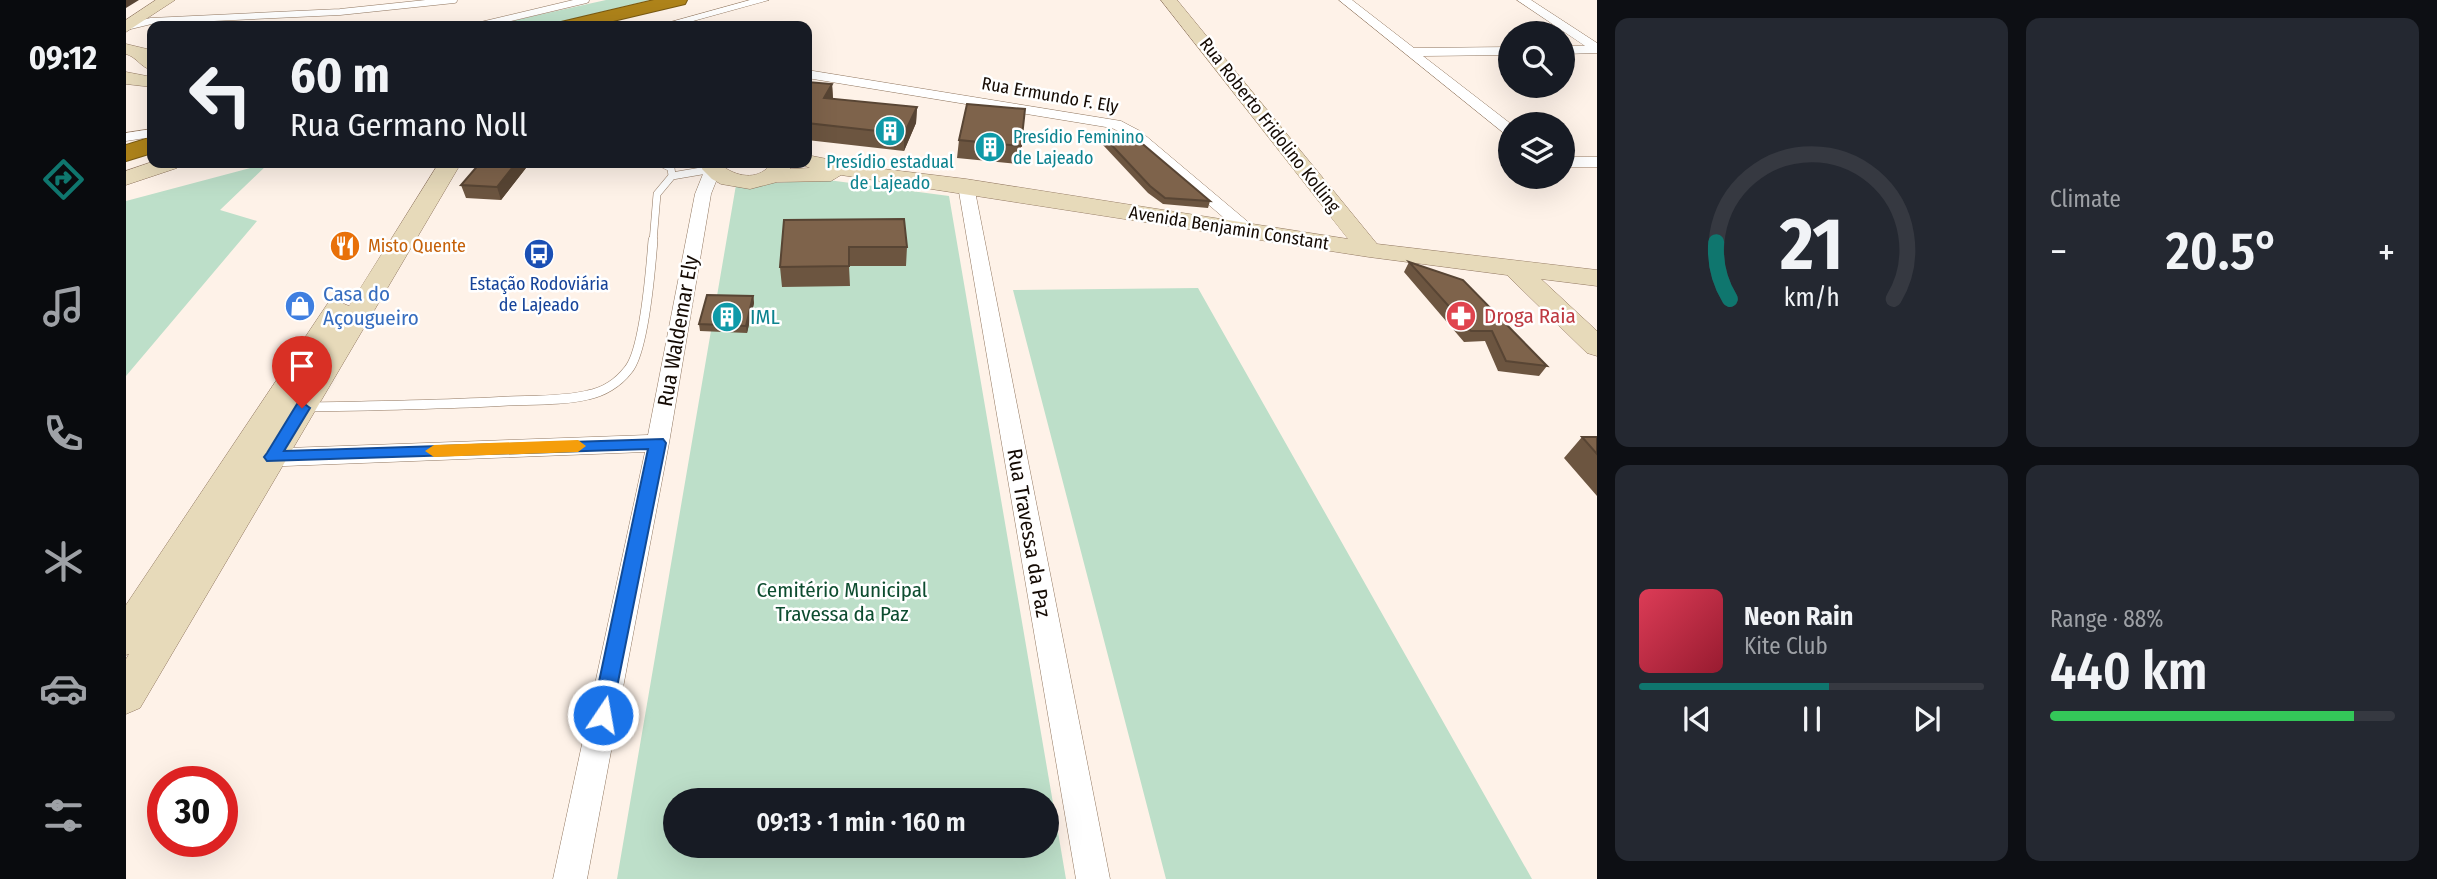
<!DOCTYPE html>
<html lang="en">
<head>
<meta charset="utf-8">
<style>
  :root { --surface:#171b24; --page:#242831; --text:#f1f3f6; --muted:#9ea1a6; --line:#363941; --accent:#0f766e }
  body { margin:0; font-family:"Fira Sans Condensed",sans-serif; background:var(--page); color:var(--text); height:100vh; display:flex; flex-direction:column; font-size:26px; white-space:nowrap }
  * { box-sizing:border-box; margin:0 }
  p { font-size:23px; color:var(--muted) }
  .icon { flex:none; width:38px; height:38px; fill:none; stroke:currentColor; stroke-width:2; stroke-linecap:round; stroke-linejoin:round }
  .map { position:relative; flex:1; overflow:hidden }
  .panel { display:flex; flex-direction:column; gap:18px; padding:18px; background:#0d0f14; width:840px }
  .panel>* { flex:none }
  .guide { position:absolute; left:21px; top:21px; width:665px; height:147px; border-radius:14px; box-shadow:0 7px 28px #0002; background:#171b24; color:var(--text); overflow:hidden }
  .tools { position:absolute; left:1372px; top:21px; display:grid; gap:14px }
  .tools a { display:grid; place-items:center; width:77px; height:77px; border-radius:50%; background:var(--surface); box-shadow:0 7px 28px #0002; font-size:35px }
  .speed { position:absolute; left:21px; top:766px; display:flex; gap:14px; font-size:35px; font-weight:700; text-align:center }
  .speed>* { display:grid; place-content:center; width:91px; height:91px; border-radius:50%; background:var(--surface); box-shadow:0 7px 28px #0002; line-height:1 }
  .speed .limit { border:10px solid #d22; background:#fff; color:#111 }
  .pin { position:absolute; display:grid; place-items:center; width:60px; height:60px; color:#fff; margin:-72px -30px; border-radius:50% 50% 50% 0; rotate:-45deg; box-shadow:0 0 7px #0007 }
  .pin .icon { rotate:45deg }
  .me { position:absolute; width:77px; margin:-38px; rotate:12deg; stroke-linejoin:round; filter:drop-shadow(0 0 5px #0008) }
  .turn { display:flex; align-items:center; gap:24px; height:147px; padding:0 28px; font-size:32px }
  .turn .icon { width:91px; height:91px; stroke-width:2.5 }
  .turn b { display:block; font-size:49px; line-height:60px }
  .big { font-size:52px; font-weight:600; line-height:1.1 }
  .panel .widget { flex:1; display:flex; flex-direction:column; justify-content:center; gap:10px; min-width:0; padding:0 24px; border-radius:14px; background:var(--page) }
  .panel .dial { align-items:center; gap:0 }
  .dial svg { height:182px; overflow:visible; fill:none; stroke:var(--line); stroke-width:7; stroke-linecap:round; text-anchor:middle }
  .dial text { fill:var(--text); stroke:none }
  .song { display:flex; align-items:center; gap:21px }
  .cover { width:84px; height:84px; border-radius:10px; background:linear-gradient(135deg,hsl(350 70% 55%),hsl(350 70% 35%)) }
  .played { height:7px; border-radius:4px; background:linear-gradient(90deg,var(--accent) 55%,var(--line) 55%) }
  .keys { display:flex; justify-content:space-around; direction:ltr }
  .heat { display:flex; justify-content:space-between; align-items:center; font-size:38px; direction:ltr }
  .charge { height:10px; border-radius:5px; background:linear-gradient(90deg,#34c759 88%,var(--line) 0) }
  .panel .tiles { flex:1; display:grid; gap:18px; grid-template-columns:repeat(2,1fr) }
  .trip { position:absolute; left:537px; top:788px; width:396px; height:70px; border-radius:35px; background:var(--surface); box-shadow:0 7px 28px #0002; font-weight:600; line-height:70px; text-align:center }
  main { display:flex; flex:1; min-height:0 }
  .menu { display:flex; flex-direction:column; width:126px; justify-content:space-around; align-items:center; background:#090b0e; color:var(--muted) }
  .menu .icon { width:49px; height:49px }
  .menu .selected { color:var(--accent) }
  .menu b { font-size:32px; color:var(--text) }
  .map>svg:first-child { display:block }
  .green { fill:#bddfc9; fill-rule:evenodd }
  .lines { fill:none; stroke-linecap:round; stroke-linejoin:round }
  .lane-far2-casing { stroke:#917760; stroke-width:7 }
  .lane-far1-casing { stroke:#917760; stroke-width:8 }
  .lane-casing { stroke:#917760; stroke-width:10 }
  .street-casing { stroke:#917760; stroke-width:1 }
  .secondary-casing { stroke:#917760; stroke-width:1 }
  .highway-casing { stroke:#785912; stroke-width:2 }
  .lane-far2 { stroke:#fff; stroke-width:6 }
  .lane-far1 { stroke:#fff; stroke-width:7 }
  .lane { stroke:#fff; stroke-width:9 }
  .street { fill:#fff; fill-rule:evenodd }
  .secondary { fill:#e7daba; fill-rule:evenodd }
  .highway { fill:#ae831a; fill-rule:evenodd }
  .wall { fill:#6c5540 }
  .shaded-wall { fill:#584534 }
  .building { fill:#7e634b; stroke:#584534; stroke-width:2 }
  .route { fill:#1a73e8; stroke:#114b97; stroke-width:2 }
  .slow { fill:#f59e0b }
  .labels { text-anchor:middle; stroke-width:5; stroke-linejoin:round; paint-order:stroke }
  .far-street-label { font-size:18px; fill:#140a03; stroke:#fff }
  .far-culture-label { font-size:18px; fill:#0d838f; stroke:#fff; text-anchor:start }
  .far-food-label { font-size:18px; fill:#c56008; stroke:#fff; text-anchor:start }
  .far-transit-label { font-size:18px; fill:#164399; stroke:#fff }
  .shop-label { font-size:21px; fill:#366cbe; stroke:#fff; text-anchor:start }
  .health-label { font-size:21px; fill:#be3a42; stroke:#fff; text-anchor:start }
  .culture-label { font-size:21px; fill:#0d838f; stroke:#fff; text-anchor:start }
  .street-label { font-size:21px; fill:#140a03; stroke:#fff }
  .park-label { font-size:21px; fill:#0d4c2f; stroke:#fff }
</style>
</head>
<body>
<main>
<nav class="menu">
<b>09:12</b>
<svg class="icon selected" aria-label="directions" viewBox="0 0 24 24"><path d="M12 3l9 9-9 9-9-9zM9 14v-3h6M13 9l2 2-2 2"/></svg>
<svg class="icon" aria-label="music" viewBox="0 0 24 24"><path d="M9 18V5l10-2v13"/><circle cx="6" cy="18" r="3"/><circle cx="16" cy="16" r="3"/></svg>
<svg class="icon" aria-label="phone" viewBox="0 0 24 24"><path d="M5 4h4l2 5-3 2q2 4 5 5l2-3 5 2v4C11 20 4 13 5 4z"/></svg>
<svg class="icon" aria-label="climate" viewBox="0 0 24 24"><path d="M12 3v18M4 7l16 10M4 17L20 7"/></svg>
<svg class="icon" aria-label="car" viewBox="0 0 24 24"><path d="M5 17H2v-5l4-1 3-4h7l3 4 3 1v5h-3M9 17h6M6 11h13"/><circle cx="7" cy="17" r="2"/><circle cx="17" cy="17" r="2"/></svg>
<svg class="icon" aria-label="filters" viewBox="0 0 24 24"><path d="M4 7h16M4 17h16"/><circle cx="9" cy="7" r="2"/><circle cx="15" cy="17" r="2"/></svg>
</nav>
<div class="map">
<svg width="1471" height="879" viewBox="0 0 1471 879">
  <rect width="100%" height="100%" fill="#fef2e8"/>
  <path class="green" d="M 480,0 L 524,0 L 417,26 L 363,26 Z
    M 143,163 L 94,210 L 131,221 L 0,376 L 0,201 Z
    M 702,180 L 823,196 L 940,879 L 491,879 L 610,185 ZM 550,800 L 920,800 L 920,845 L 550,845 Z
    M 1072,288 L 1406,879 L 1040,879 L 887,290 Z"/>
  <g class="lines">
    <g class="lane-far2-casing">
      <path id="lane-far2" d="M 351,26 L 460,0
        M 0,27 L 25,21 L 214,12 L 328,0"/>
    </g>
    <g class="lane-far1-casing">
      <path id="lane-far1" d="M 546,176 L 587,169
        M 527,242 L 531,194 L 546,176 L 545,168 L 535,163"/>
    </g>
    <g class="lane-casing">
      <path id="lane" d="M 179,407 C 247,406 315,405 382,401 C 408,400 437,401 462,395 C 477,392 492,383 502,370 C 518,352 525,266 527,240"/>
    </g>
    <g class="street-casing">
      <path id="street" d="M 624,0 L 643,0 L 549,26 L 530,26 Z
        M 1213,0 L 1226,0 L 1288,48 L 1384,47 L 1384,55 L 1297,56 L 1385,124 L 1384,135 L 1379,134 Z
        M 1391,0 L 1405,0 L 1471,43 L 1471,53 L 1437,54 L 1437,46 L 1459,46 Z
        M 681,70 L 995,121 L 1014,131 L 1134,232 L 1131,236 L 1119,236 L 1004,137 L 986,128 L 681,78 Z
        M 26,129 L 26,137 L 0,141 L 0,133 Z
        M 1437,157 L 1471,157 L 1471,167 L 1437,167 Z
        M 587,164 L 595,169 L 585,194 L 543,443 L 461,879 L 427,879 L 519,452 L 133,467 L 125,464 L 121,458 L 125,452 L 133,449 L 522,435 L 569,194 L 579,169 Z
        M 840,181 L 848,186 L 984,879 L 950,879 L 832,186 Z"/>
    </g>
    <g class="secondary-casing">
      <path id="secondary" d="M 30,0 L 49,0 L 0,32 L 0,20 Z
        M 1035,0 L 1051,0 L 1251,244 L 1471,270 L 1471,286 L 1415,279 L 1471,331 L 1471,356 L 1461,353 L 1381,275 L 1243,257 L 715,175 L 705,181 L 651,182 L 624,189 L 595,184 L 586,179 L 576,169 L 577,163 L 599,163 L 598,167 C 613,178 635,180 645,163 L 667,163 L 664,169 L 684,168 L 672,163 L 681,163 L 681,155 L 741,167 L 840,179 L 1222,239 Z
        M 0,44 L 21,49 L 26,55 L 26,70 C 15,68 11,57 0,54 Z
        M 0,72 L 26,77 L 26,87 L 0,84 Z
        M 26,162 L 54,163 L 51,168 L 0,185 L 0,171 Z
        M 313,163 L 335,163 L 14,708 L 0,714 L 0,659 L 3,654 L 0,655 L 0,605 L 202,303 L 211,301 L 223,306 Z"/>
    </g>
    <g class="highway-casing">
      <path id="highway" d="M 528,0 L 561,0 L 559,4 L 466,26 L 432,26 L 435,22 Z
        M 26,137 L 26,153 L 0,161 L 0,145 Z"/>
    </g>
    <use href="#lane-far2" class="lane-far2"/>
    <use href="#lane-far1" class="lane-far1"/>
    <use href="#lane" class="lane"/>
    <use href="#street" class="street"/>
    <use href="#secondary" class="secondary"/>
    <use href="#highway" class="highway"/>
  </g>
  <path class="wall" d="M 681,82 L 706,84 L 707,99 L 791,107 L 790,123 L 778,151 L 681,140 Z
    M 899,109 L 893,164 L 831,158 L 833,140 Z
    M 979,138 L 1084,201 L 1082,208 L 1037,204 L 1022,193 L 977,145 Z
    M 400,168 L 375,200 L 340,198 L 335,185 Z
    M 658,220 L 781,247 L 780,266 L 723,266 L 724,286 L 656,287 L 654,267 Z
    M 1283,262 L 1421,366 L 1413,376 L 1372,371 L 1359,341 L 1338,342 L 1278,272 Z
    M 627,296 L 628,303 L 621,333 L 574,331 L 573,324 Z
    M 1456,437 L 1471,437 L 1471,496 L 1438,458 Z"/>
  <path class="shaded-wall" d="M 0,0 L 13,0 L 0,8 Z
    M 706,84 L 707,100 L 698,98 Z
    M 791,107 L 790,123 L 778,151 L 778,134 Z
    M 390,163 L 399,163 L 400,168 L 375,200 L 371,187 Z
    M 627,296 L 628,303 L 621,333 L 620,326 Z"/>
  <path class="building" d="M 681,82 L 706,84 L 698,98 L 791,107 L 778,134 L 681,123 Z
    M 841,104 L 899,109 L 895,146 L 833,140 Z
    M 1006,135 L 1084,201 L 1039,198 L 1024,186 L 979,138 Z
    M 354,163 L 390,163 L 371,187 L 335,185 Z
    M 778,219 L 781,247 L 723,247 L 723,266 L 654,267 L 658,220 Z
    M 1283,262 L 1337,280 L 1421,366 L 1380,361 L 1366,331 L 1345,331 Z
    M 581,295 L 627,296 L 620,326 L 573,324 Z
    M 1456,437 L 1471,437 L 1471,454 Z"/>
  <path class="route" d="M 176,402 L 184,408 L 158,451 L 537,439 L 540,443 L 484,722 L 477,725 L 469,722 L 466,715 L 522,449 L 141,461 L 138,457 L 141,453 L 171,404 Z"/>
  <path class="slow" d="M 452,440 L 460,446 L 452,452 L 308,457 L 299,451 L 308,445 Z"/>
  <defs>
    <g id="building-disc" transform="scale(1.575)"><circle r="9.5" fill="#0f9aa8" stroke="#fff"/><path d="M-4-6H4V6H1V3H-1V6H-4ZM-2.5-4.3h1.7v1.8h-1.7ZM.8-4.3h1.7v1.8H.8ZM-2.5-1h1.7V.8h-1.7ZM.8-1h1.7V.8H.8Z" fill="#fff"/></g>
    <g id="restaurant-disc" transform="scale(1.575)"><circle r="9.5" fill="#e8710a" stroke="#fff"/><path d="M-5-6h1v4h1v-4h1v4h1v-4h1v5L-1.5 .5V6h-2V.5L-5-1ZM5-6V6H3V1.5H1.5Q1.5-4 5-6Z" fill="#fff"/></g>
    <g id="bus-disc" transform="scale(1.575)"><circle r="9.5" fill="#1a4fb4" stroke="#fff"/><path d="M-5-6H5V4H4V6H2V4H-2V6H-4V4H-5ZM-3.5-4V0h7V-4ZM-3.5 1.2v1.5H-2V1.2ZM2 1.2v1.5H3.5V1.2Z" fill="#fff"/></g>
    <g id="shop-disc" transform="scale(1.575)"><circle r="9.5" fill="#3f7fe0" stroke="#fff"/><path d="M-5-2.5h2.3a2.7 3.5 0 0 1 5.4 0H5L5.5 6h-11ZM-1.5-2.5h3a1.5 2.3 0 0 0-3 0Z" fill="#fff"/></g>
    <g id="pharmacy-disc" transform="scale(1.575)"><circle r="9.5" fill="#e0444e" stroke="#fff"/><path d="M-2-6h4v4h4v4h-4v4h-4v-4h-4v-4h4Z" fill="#fff"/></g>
  </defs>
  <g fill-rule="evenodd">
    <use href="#building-disc" x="764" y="131"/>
    <use href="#building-disc" x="864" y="147"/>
    <use href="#restaurant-disc" x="219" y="246"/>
    <use href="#bus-disc" x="413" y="254"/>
    <use href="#shop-disc" x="174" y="306"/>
    <use href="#pharmacy-disc" x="1335" y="316"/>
    <use href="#building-disc" x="601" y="317"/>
  </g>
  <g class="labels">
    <g class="far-street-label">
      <text transform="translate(924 95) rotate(10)" y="6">Rua Ermundo F. Ely</text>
      <text transform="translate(1144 125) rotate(52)" y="6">Rua Roberto Fridolino Kolling</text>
      <text transform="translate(1103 228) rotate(9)" y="6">Avenida Benjamin Constant</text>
    </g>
    <g class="far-culture-label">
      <text x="887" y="143">Presídio Feminino<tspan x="887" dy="21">de Lajeado</tspan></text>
      <text x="764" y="168" text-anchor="middle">Presídio estadual<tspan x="764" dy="21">de Lajeado</tspan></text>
    </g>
    <g class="far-food-label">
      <text x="242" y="252">Misto Quente</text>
    </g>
    <g class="far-transit-label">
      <text x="413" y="290">Estação Rodoviária<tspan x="413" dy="21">de Lajeado</tspan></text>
    </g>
    <g class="shop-label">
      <text x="197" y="301">Casa do<tspan x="197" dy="24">Açougueiro</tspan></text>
    </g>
    <g class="health-label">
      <text x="1358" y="323">Droga Raia</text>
    </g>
    <g class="culture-label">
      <text x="624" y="324">IML</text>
    </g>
    <g class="street-label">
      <text transform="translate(552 331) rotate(-80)" y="7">Rua Waldemar Ely</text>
      <text transform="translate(903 533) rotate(80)" y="7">Rua Travessa da Paz</text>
    </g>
    <g class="park-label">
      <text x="716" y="597">Cemitério Municipal<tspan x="716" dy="24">Travessa da Paz</tspan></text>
    </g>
  </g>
</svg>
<div class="tools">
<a><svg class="icon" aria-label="search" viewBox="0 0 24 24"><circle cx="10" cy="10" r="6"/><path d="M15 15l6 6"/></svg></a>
<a><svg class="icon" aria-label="layers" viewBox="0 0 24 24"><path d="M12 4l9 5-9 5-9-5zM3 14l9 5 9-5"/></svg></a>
</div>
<div class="speed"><div class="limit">30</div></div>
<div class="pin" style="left:176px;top:408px;background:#d93025"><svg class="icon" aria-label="arrive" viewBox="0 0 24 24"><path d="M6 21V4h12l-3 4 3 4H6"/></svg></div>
<svg class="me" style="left:477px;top:715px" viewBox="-20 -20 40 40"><circle r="17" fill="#1a73e8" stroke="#fff" stroke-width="3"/><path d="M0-11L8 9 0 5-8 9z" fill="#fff"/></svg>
<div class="trip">09:13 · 1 min · 160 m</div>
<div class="guide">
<div class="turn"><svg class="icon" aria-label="left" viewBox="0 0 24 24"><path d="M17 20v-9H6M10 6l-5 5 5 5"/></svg><div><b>60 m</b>Rua Germano Noll</div></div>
</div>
</div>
<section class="panel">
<div class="tiles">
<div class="widget dial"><svg viewBox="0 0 100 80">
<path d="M14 69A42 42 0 1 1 86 69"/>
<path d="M14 69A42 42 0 0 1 8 44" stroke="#0f766e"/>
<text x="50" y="56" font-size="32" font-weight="700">21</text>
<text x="50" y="72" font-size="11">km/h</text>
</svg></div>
<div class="widget"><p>Climate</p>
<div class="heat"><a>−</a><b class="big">20.5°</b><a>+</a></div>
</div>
<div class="widget">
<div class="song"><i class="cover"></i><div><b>Neon Rain</b><p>Kite Club</p></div></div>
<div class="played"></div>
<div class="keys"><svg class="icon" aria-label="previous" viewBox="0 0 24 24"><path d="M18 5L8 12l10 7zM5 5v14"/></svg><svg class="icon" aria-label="pause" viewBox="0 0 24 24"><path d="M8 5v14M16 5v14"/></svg><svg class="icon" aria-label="next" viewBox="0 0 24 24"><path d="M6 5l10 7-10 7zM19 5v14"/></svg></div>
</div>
<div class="widget"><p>Range · 88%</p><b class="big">440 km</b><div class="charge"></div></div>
</div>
</section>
</main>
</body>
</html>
